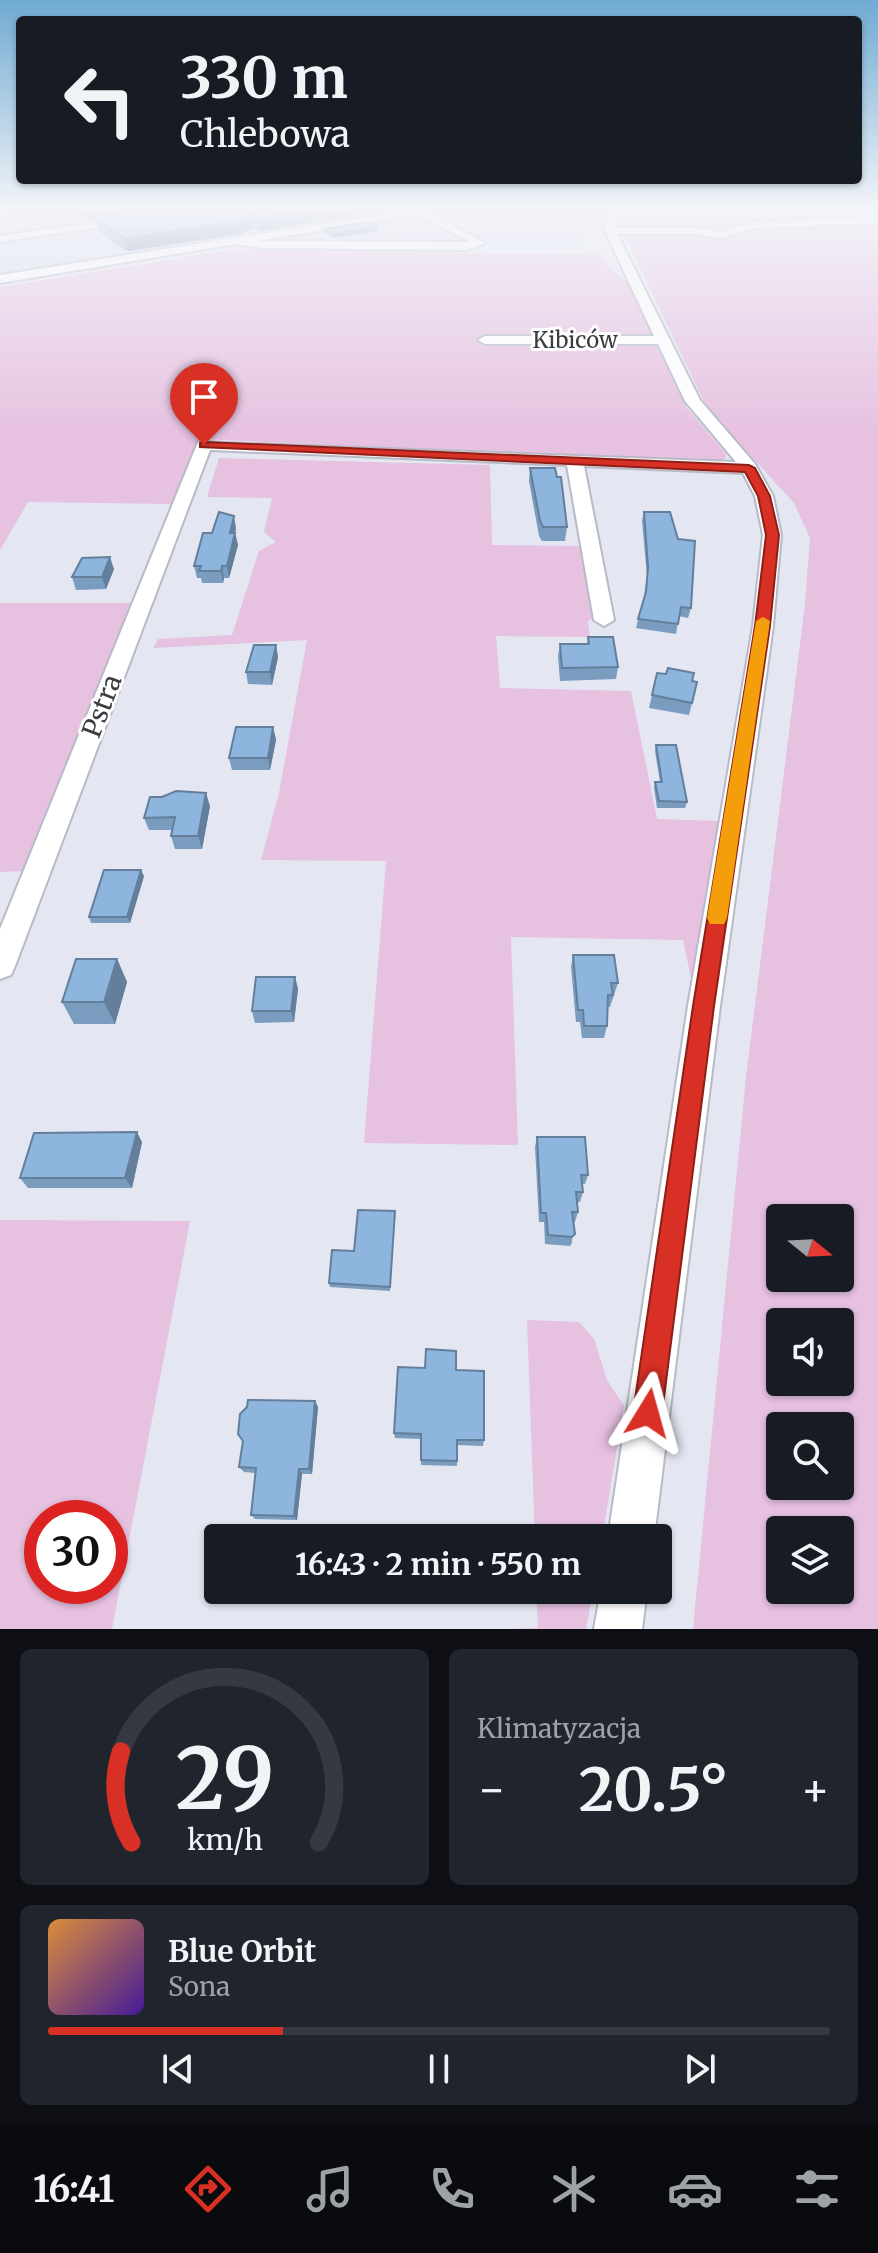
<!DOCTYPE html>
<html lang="pl">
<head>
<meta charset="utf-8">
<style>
  :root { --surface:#171b24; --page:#20242c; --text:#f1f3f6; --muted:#9ea1a6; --line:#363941; --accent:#d93025 }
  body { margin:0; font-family:Merriweather,serif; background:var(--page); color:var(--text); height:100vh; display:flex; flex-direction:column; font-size:30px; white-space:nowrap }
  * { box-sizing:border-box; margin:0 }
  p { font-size:26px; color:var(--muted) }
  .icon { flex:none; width:44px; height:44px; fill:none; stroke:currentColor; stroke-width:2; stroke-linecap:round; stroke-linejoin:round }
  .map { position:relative; height:1629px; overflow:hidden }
  .drawer { display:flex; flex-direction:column; gap:20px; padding:20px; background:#0d0f14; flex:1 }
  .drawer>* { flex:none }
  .banner { position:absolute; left:16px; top:16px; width:846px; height:168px; border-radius:8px; box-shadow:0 2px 6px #0004; background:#171b24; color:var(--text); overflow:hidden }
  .needle { width:52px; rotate:108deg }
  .controls { position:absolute; left:766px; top:1204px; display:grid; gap:16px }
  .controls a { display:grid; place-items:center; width:88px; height:88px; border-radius:8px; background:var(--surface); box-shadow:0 2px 6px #0004; font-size:40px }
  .speed { position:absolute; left:24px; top:1500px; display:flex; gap:16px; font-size:40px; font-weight:700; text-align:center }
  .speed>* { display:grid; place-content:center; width:104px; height:104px; border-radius:50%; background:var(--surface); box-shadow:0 2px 6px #0004; line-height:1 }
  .speed .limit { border:12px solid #d22; background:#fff; color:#111 }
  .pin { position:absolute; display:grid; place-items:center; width:68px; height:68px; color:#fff; margin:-82px -34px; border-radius:50% 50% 50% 0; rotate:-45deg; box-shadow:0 0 8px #0007 }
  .pin .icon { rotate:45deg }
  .me { position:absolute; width:88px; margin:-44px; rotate:8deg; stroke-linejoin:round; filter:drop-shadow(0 0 6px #0008) }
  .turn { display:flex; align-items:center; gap:28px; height:168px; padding:0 32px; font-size:36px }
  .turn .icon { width:104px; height:104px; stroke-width:2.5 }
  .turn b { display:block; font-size:56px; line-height:68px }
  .big { font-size:60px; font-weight:700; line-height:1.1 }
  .drawer .widget { flex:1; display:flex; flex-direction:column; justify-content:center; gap:12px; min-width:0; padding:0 28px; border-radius:12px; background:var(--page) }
  .drawer .dial { align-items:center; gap:0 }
  .dial svg { height:208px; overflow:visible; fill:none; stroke:var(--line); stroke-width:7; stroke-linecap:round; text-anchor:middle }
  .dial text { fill:var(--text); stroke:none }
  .song { display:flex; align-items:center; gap:24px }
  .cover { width:96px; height:96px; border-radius:12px; background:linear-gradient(135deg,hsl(30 70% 55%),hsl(260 70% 35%)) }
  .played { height:8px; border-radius:4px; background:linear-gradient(90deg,var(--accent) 30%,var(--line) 30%) }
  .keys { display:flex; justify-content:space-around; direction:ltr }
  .heat { display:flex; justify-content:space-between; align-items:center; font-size:44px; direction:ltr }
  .drawer .tiles { flex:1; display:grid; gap:20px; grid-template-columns:1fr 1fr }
  .widget:last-child { grid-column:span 2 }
  .trip { position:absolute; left:204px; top:1524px; width:468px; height:80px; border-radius:8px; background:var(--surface); box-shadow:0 2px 6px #0004; font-weight:700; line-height:80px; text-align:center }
  .tabs { display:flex; height:128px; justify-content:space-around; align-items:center; background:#090b0e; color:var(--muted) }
  .tabs .icon { width:56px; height:56px }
  .tabs .current { color:var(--accent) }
  .tabs b { font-size:36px; color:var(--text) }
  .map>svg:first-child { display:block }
  .built { fill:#d6daec }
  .green { fill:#e6c1e0; fill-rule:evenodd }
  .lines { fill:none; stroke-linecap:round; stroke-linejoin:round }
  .minor-casing { stroke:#b8bbc6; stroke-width:4 }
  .minor { fill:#fff; fill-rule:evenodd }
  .wall { fill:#799cbf }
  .shaded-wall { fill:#637f9b }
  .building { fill:#8db5de; stroke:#637f9b; stroke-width:2 }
  .route { fill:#d93025; stroke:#8d1f18; stroke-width:2 }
  .slow { fill:#f59e0b }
  .labels { text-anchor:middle; stroke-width:6; stroke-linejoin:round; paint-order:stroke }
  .far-street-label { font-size:22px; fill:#3c3d41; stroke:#fff }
  .street-label { font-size:26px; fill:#3c3d41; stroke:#fff }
</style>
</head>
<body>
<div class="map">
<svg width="878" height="1629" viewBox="0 0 878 1629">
  <rect width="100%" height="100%" fill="#e4e6f2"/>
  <path class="built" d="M 0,207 L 609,207 L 580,249 L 228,247 L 0,284 Z"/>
  <path class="green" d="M 632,207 L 856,207 L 868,220 L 749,223 L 731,229 L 878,222 L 878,1629 L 693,1629 L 746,1077 L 805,604 L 810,538 L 794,503 L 707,408 L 622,230 ZM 780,1218 L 840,1218 L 840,1278 L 780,1278 ZM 780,1322 L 840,1322 L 840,1382 L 780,1382 ZM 780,1426 L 840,1426 L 840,1486 L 780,1486 ZM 780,1530 L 840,1530 L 840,1590 L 780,1590 Z
    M 235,249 L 602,255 L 610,269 L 631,284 L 687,408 L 726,454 L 725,459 L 713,462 L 201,439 L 172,504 L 28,502 L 0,550 L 0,287 Z
    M 219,458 L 490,465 L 492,545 L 582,546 L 594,617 L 588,621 L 590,637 L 496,636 L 500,688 L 631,691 L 657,819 L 720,821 L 693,987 L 683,940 L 511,937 L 518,1145 L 364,1143 L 386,861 L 261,860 L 279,793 L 307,640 L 153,648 L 158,639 L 232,635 L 259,551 L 276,542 L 264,532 L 272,498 L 207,497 Z
    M 0,603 L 134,603 L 25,871 L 0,872 Z
    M 0,1220 L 190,1221 L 112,1629 L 0,1629 ZM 42,1518 L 110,1518 L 110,1586 L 42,1586 Z
    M 527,1320 L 579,1322 L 594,1339 L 607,1380 L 624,1406 L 602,1538 L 535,1538 Z
    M 536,1590 L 593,1590 L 586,1629 L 511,1629 L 538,1628 Z"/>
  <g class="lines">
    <g class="minor-casing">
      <path id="minor" d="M 18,207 L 35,207 L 0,217 L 0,211 Z
        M 615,207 L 625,207 L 615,223 L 616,228 L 695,228 L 721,232 L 752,222 L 878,217 L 878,223 L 753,228 L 722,238 L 695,234 L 617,234 L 700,400 L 755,464 L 773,496 L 781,535 L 773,626 L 720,1006 L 654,1538 L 608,1538 L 688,1006 L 753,626 L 763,535 L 755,496 L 743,473 L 584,466 L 614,620 L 604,626 L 594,620 L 567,465 L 210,450 L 15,966 L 11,975 L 0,979 L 0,929 L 198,442 L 736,462 L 685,401 L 658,344 L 485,344 L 478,340 L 485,336 L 654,336 L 605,231 L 605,223 Z
        M 410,210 L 429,213 L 485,243 L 467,250 L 261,248 L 236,244 L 0,283 L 0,275 ZM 410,216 L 423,218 L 471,242 L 256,241 Z
        M 130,217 L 134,218 L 134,222 L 0,242 L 0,236 Z
        M 601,1590 L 647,1590 L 642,1629 L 594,1629 Z"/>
    </g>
    <use href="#minor" class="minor"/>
  </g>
  <path class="wall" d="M 73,207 L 157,207 L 174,212 L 351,210 L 351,216 L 260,231 L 252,228 L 240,234 L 128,251 L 113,243 L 98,230 L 95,219 L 87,220 Z
    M 324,229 L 377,231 L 333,238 L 325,233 Z
    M 530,468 L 567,527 L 565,541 L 542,541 L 539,536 L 529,481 Z
    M 644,512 L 691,608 L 688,618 L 679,616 L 676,634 L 636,628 L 644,596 L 647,576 L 642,521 Z
    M 236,528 L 235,533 L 238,545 L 229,578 L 224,578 L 223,583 L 202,583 L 201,578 L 197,578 L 194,566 L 212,533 Z
    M 114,569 L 106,589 L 76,590 L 72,577 Z
    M 588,637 L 618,667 L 616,679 L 560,681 L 558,656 L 560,644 L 587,644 Z
    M 276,645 L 278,657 L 272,685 L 248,684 L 246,672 Z
    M 657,673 L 692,681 L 692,703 L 689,715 L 649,708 Z
    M 273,727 L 276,740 L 270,770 L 232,770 L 229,758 Z
    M 656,745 L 687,802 L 685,808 L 657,808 L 654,788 L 655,782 L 660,782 L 655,751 Z
    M 210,806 L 202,849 L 175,849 L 171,836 L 172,830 L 149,830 L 144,818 Z
    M 144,876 L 130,923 L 91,923 L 89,917 Z
    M 573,955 L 618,983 L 610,1007 L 608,1007 L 607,1026 L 604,1038 L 582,1038 L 580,1022 L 576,1022 L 571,967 Z
    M 117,959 L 127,982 L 115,1024 L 74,1024 L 62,1002 Z
    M 295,977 L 298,989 L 294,1022 L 255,1023 L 252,1011 Z
    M 537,1137 L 588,1175 L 585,1184 L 582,1184 L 583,1192 L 580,1202 L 577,1202 L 578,1212 L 575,1222 L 573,1222 L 572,1243 L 570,1246 L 545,1244 L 544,1222 L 539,1222 L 535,1147 Z
    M 142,1142 L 132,1188 L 28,1188 L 20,1178 Z
    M 395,1216 L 390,1291 L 330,1287 L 329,1283 L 354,1251 Z
    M 456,1370 L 484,1440 L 483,1446 L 457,1445 L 457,1466 L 421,1465 L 421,1439 L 395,1438 L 394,1433 Z
    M 315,1401 L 318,1407 L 312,1474 L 302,1474 L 297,1520 L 255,1519 L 251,1515 L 256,1473 L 244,1472 L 239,1467 Z"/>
  <path class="shaded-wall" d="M 121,207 L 157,207 L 158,210 L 95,217 L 95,219 L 87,220 L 85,212 Z
    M 330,207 L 369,207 L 351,210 L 351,216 L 260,231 L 259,218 Z
    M 251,215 L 252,228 L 240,234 L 128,251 L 125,238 Z
    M 377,227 L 377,231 L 333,238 L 333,234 Z
    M 234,516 L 236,528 L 232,545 L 230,533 Z
    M 235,533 L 238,545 L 229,578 L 227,566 Z
    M 110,557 L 114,569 L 106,589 L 102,577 Z
    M 222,566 L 224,578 L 223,583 L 221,571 Z
    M 276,645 L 278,657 L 272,685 L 270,672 Z
    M 273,727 L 276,740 L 270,770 L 268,758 Z
    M 206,793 L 210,806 L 202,849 L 198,836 Z
    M 141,870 L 144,876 L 130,923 L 127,917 Z
    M 117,959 L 127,982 L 115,1024 L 104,1002 Z
    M 295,977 L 298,989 L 294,1022 L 291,1011 Z
    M 137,1132 L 142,1142 L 132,1188 L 125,1178 Z
    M 315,1401 L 318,1407 L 312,1474 L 309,1469 Z
    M 299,1469 L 302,1474 L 297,1520 L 294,1516 Z"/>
  <path class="building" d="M 80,207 L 121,207 L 85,212 Z
    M 162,207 L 167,207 L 174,212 L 189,207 L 330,207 L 259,218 L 251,215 L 239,221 L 125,238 L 110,230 L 95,217 Z
    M 368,222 L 377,227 L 333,234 L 324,229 Z
    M 530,468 L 555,468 L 557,477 L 561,477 L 567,527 L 543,527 L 540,521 Z
    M 219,512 L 234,516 L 230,533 L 235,533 L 227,566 L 222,566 L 221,571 L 199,571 L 201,566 L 194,566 L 203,533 L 212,533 Z
    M 644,512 L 670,512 L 678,539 L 695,541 L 691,608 L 681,607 L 678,624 L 638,619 L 646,592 L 648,567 Z
    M 110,557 L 102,577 L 72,577 L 82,558 Z
    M 588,637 L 613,637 L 618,667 L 562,668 L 560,644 L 589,644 Z
    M 254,645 L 276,645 L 270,672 L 246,672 Z
    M 668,668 L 694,673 L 692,681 L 697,682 L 692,703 L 652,695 L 657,673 L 666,674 Z
    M 236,727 L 273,727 L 268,758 L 229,758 Z
    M 656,745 L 676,745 L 687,802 L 659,801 L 655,782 L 662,782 Z
    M 176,791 L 206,793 L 198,836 L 171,836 L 175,817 L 144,818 L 150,797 L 162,797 Z
    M 104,870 L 141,870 L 127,917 L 89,917 Z
    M 573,955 L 614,955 L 618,983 L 611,983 L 613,995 L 608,995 L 607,1026 L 584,1026 L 583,1010 L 578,1010 Z
    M 76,959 L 117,959 L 104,1002 L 62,1002 Z
    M 256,977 L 295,977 L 291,1011 L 252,1011 Z
    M 137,1132 L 125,1178 L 20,1178 L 34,1133 Z
    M 537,1137 L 585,1137 L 588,1175 L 581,1175 L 583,1192 L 576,1192 L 578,1212 L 572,1212 L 575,1234 L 572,1237 L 548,1235 L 546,1213 L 541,1213 Z
    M 358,1210 L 395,1211 L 390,1287 L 329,1283 L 332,1250 L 354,1251 Z
    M 426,1349 L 456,1351 L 456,1370 L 484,1371 L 484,1440 L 457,1440 L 457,1461 L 421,1460 L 421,1434 L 394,1433 L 398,1367 L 425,1368 Z
    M 248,1400 L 315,1401 L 309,1469 L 299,1469 L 294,1516 L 251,1515 L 256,1468 L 239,1467 L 243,1441 L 238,1434 L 240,1414 L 247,1407 Z"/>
  <linearGradient id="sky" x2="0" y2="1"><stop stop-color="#6faad2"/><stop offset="0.48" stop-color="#f3f4f9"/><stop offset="1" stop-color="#f3f4f9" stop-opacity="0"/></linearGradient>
  <rect width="878" height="435" fill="url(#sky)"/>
  <path class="route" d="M 204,442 L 749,465 L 755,468 L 770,496 L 779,535 L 770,626 L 714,1006 L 662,1413 L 658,1423 L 648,1427 L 637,1423 L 633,1413 L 693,1006 L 755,626 L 766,535 L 758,496 L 745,472 L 200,447 L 200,443 Z"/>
  <path class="slow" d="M 763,617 L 770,621 L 727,918 L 724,924 L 710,924 L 707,918 L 756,621 Z"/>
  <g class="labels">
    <g class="far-street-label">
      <text x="575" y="348">Kibiców</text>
    </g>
    <g class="street-label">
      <text transform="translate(102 706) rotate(-69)" y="9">Pstra</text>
    </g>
  </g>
</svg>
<div class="controls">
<a><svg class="needle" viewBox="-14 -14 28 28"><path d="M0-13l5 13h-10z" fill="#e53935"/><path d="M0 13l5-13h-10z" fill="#9ea1a6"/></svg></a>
<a><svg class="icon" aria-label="sound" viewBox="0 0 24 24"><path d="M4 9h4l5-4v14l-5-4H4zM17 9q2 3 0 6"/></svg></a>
<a><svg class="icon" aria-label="search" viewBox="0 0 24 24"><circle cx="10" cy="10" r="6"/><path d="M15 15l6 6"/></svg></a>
<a><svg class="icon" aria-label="layers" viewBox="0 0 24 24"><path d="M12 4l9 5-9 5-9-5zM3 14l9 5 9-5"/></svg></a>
</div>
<div class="speed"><div class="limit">30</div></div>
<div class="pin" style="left:204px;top:445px;background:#d93025"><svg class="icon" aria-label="arrive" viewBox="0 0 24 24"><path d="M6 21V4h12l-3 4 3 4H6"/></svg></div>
<svg class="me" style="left:648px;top:1413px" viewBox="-20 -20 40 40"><path d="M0-17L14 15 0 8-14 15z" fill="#d93025" stroke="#fff" stroke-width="4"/></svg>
<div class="trip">16:43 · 2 min · 550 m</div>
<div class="banner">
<div class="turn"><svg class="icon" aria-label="left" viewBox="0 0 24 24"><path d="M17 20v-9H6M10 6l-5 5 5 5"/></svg><div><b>330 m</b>Chlebowa</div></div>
</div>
</div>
<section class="drawer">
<div class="tiles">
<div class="widget dial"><svg viewBox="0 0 100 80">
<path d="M14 69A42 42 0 1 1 86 69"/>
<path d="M14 69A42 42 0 0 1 10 34" stroke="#d93025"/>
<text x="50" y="56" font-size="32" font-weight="700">29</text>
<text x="50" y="72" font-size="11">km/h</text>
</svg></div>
<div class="widget"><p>Klimatyzacja</p>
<div class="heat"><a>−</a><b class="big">20.5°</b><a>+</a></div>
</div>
<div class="widget">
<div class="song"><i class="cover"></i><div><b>Blue Orbit</b><p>Sona</p></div></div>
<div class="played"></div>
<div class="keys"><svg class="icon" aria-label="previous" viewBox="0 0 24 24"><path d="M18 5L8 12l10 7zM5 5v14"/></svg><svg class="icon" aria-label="pause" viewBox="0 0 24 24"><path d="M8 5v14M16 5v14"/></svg><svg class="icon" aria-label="next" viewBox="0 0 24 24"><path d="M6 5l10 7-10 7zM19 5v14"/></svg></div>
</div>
</div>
</section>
<nav class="tabs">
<b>16:41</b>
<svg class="icon current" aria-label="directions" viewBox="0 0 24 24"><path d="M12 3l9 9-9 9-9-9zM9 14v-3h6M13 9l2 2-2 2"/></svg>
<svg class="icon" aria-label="music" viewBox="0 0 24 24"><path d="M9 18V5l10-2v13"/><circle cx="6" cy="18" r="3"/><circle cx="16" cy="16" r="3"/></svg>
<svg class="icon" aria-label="phone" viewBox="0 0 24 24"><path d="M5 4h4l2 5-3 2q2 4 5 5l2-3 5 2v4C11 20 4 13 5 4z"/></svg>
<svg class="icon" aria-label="climate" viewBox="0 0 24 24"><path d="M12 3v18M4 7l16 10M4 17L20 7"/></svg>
<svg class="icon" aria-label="car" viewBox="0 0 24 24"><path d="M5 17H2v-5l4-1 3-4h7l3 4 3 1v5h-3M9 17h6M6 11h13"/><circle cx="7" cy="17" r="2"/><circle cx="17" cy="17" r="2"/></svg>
<svg class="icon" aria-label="filters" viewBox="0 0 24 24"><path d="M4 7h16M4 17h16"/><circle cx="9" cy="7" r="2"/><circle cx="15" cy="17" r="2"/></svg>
</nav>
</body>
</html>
